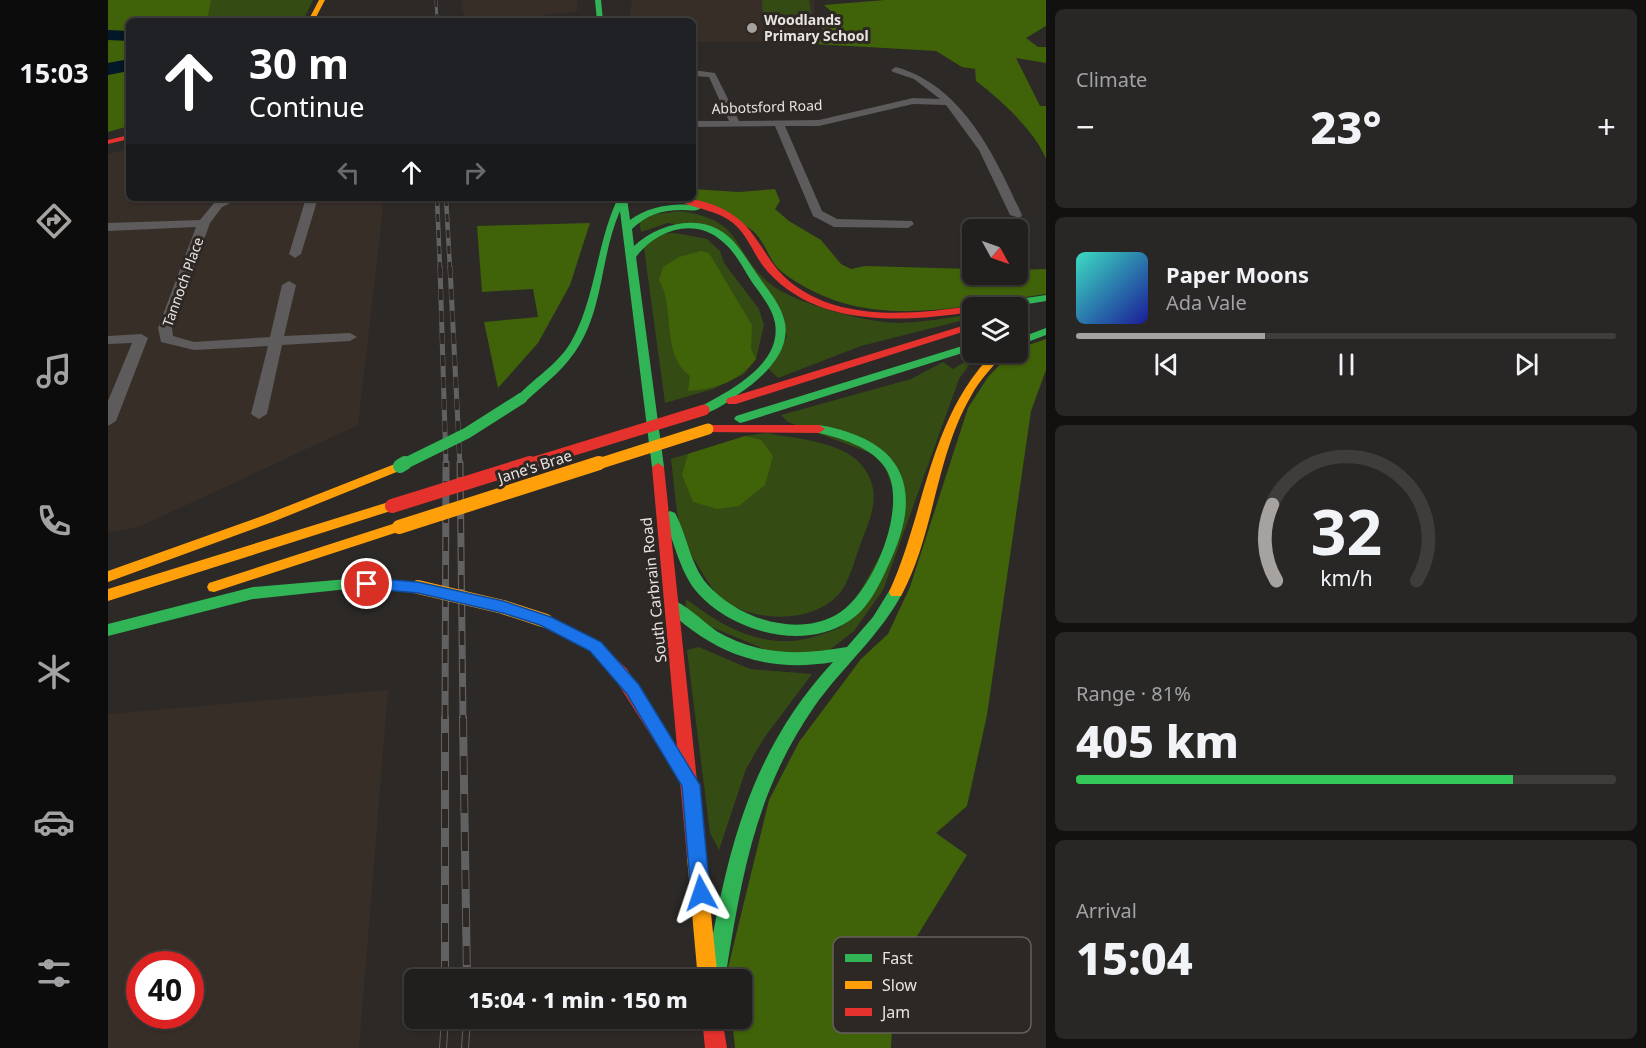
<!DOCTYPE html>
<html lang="en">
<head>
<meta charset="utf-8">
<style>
  :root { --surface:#211f1d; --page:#292726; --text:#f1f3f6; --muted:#a2a2a4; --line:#3e3d3b; --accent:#a6a29f }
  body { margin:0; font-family:"Noto Sans",sans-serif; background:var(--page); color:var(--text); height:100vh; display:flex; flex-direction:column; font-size:22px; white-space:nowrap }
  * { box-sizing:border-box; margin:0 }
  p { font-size:20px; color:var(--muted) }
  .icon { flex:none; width:33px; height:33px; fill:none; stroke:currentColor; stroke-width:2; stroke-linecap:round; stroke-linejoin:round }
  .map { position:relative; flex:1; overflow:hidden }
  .drawer { display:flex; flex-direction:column; gap:9px; padding:9px; background:#121110; width:600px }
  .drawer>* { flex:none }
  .hud { position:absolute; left:18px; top:18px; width:570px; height:183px; border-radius:9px; box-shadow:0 2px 4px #0004,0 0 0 2px var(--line); background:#202124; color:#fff; overflow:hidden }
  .needle { width:39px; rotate:130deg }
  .tools { position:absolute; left:854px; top:219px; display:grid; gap:12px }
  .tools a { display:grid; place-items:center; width:66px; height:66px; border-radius:9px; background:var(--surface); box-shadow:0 2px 4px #0004,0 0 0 2px var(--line); font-size:30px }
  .speed { position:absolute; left:18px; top:951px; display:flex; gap:12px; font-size:30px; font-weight:700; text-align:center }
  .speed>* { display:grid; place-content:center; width:78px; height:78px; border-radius:50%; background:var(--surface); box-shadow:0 2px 4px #0004,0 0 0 2px var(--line); line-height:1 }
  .speed .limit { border:9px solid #d22; background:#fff; color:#111 }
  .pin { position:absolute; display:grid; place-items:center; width:51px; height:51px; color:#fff; margin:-26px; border:3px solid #fff; border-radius:50%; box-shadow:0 2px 6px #0007 }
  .me { position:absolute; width:66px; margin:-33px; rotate:355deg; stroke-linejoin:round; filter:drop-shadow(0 0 4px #0008) }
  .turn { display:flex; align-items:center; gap:21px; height:126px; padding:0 24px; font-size:27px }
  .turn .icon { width:78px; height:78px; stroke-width:2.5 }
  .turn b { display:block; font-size:42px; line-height:51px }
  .lanes { display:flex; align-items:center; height:57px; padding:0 24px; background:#0003; justify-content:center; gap:30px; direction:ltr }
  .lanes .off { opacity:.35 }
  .big { font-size:45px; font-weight:800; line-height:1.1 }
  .drawer .card { flex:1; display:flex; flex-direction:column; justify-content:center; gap:9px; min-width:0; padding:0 21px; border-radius:9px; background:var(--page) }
  .drawer .dial { align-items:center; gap:0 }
  .dial svg { height:156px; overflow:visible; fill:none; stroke:var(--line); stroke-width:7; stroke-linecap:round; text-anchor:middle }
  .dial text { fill:var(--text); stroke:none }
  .song { display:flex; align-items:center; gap:18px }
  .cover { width:72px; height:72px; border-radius:9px; background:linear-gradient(135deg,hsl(170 70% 55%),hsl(240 70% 35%)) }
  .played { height:6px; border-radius:3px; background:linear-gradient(90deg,var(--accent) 35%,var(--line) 35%) }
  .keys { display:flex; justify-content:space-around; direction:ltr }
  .heat { display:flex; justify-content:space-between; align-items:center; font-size:33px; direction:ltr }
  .charge { height:9px; border-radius:4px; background:linear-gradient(90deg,#34c759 81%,var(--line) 0) }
  .trip { position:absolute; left:296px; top:969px; width:348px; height:60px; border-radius:9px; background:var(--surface); box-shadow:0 2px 4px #0004,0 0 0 2px var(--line); font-weight:800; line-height:60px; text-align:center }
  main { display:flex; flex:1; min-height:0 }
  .tabs { display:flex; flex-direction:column; width:108px; justify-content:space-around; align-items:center; background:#0d0c0c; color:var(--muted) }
  .tabs .icon { width:42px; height:42px }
  .tabs .selected { color:var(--accent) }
  .tabs b { font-size:27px; color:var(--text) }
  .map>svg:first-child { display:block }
  .built { fill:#382e28; fill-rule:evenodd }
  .green { fill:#344c14 }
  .forest { fill:#406208 }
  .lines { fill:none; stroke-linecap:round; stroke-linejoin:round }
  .river { fill:#041729; fill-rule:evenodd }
  .street { fill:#5d5b5b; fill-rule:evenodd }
  .fast { fill:#30b455; fill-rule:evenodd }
  .slow { fill:#ff9f0a; fill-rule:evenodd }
  .jam { fill:#e5322d; fill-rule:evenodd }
  .rail-far4-casing { stroke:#626161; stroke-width:3 }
  .rail-far3-casing { stroke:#626161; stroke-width:4.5 }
  .rail-far2-casing { stroke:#626161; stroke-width:5 }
  .rail-far1-casing { stroke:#626161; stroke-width:7 }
  .rail-casing { stroke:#626161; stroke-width:8 }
  .rail-far4 { stroke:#2e2825; stroke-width:2; stroke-dasharray:7; stroke-linecap:butt }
  .rail-far3 { stroke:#2e2825; stroke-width:3; stroke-dasharray:8; stroke-linecap:butt }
  .rail-far2 { stroke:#2e2825; stroke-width:4; stroke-dasharray:11; stroke-linecap:butt }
  .rail-far1 { stroke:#2e2825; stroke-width:4.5; stroke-dasharray:14; stroke-linecap:butt }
  .rail { stroke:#2e2825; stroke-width:6; stroke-dasharray:19; stroke-linecap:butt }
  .fast-bridge-far1 { stroke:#30b455; stroke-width:11 }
  .fast-bridge { stroke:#30b455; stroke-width:14 }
  .slow-bridge-far1 { stroke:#ff9f0a; stroke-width:11 }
  .slow-bridge { stroke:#ff9f0a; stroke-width:14 }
  .jam-bridge-far1 { stroke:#e5322d; stroke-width:11 }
  .jam-bridge { stroke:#e5322d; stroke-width:14 }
  .route { fill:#1a73e8; stroke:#114b97; stroke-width:1.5 }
  .poi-dot { fill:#a6a29f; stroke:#2e2825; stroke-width:2 }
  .labels { text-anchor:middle; stroke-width:6; stroke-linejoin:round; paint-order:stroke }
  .far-poi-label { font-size:14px; font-weight:bold; fill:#e7e3e0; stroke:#2e2825; text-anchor:start }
  .far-street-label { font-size:14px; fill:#e7e3e0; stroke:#2e2825 }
  .street-label { font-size:15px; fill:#e7e3e0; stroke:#2e2825 }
  .key { fill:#2e2825; stroke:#66605d; stroke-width:1.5 }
  .key-label { font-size:16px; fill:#e7e3e0 }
</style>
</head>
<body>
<main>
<nav class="tabs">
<b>15:03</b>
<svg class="icon selected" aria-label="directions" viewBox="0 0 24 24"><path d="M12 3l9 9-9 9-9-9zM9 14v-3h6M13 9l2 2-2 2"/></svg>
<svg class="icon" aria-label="music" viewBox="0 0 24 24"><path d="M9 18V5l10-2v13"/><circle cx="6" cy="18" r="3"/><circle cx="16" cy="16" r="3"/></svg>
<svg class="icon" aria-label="phone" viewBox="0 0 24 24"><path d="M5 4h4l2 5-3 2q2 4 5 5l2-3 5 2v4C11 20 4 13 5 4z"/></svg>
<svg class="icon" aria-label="climate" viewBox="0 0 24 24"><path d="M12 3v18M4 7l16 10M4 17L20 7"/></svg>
<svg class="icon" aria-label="car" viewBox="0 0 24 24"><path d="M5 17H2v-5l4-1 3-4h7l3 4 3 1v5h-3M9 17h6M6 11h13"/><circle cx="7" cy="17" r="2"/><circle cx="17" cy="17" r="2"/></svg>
<svg class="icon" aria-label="filters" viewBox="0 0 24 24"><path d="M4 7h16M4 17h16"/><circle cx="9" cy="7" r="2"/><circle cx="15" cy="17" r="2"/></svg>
</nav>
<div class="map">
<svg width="938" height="1048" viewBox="0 0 938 1048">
  <rect width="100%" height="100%" fill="#2c2927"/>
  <path class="built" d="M 353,0 L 469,0 L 469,11 L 394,21 L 357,21 Z
    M 524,0 L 706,0 L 707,18 L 701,34 L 692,42 L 585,42 L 585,21 L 521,21 Z
    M 21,149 L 21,198 L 276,199 L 250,425 L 33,526 L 0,533 L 0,154 Z
    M 280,690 L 251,1048 L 0,1048 L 0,714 ZM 82,964 L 82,1016 L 32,1016 L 32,964 Z"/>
  <path class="green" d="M 96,0 L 205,0 L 195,21 L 81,21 Z
    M 654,0 L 701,0 L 704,18 L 655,16 Z
    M 572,211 C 638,221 621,248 661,283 C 685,303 759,323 791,323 C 816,322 840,318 864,314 L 864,318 L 753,346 L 670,378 L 660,368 L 679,336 L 615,233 L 560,223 L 533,232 L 531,220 L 540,215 Z
    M 567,233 L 599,239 L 612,251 L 616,263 L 651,309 L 656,325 L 648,359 L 636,374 L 605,389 L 557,403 L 536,248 L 548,234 Z
    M 868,355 L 851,379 L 775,590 L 746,631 L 719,652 L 675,657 L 577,616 L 578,599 C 611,624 649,647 692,640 C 706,638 719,632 732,628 L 795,514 L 773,457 L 680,422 L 673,415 L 803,379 L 835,362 L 845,369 Z
    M 658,433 C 689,439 740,441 758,471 C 773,495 763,517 754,540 C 748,555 744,573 736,587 C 713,625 644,624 612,598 C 605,592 580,550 576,540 C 568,523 566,480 563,459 L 637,436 Z
    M 591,647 L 642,669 L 704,674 L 656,738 L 638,769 L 611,850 L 602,833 L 579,650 Z"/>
  <path class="forest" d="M 0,0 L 103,0 L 99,21 L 21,21 L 21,126 L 0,132 Z
    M 777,0 L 938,0 L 938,26 L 918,38 L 930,47 L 938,47 L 938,63 L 908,58 L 932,106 L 938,106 L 938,159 C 927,131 892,99 868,81 L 867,69 L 854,67 L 828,51 L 706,44 L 724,12 L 716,5 Z
    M 585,189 L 631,192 L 667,189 L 672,201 L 667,209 L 681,221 L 713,240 L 733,264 L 743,269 L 757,266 L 864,269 L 864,274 L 909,274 L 909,270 L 938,269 L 938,294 C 845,307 756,334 674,272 C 661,262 658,242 645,231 C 628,218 604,209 585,198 Z
    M 482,223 L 462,285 L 430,343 L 390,388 L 376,322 L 430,317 L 425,289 L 374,292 L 369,226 Z
    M 593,251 L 601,253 L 644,325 L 643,349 L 648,359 C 630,382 608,389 580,391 L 582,376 C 552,354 568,308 551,280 L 555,267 L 571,257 Z
    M 938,339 L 938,370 L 923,411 L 879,715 L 859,806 L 828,833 L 859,855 L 787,972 L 783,1048 L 627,1048 L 624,1019 L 633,1018 L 633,980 L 619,979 L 618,976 L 661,800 L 691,742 L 753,659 L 780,634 L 802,587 L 860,408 L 880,377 L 903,353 L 909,352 L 909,349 Z
    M 637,436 L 653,440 L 665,456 L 657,485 L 631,506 L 609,509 L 585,502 L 574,475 L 580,454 Z"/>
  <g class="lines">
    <path class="river" d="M 0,30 L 21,31 L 21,41 L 0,40 Z
      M 21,59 L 21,71 L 0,75 L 0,63 Z"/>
    <path class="street" d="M 788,67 C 855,86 887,156 914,215 L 912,218 L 902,215 L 871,150 L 838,105 L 805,104 L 711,126 L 677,126 L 714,211 L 729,219 L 804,221 L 806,224 L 800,228 L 726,227 L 705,216 L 667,126 L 585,127 L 585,121 L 621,121 L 601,77 L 585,76 L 585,70 L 607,73 L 631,121 L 711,120 L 805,98 L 832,99 L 806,79 L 785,72 L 783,70 Z
      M 117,198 L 133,198 L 114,207 L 102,223 L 64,328 L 65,336 L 86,342 L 162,337 L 174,285 L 181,281 L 188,285 L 176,336 L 242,333 L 249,337 L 242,341 L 174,345 L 159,414 L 151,419 L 143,414 L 160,346 L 86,350 L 53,342 L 50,328 L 88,227 L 0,231 L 0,223 L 92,220 L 106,203 Z
      M 198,198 L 210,198 L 193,254 L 187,258 L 181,254 Z
      M 33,334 L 40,338 L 8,421 L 0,426 L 0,401 L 24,343 L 0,344 L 0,336 Z"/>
    <path class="fast" d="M 487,0 L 493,0 L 495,21 L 489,21 Z
      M 510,198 L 519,198 L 522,220 C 542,205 569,202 592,206 L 593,208 C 588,212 581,210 574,210 C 554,210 538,215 524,229 L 526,246 C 551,223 593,212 621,237 C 633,248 641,263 651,277 C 659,289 670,301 675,316 C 687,348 656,377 632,393 C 622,400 604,415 592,413 L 590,410 L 592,407 C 621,391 674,365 667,323 C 664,306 651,293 642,279 C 634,266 627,252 615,242 C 587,216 548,230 528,257 L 556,467 L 550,471 L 544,467 L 512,211 C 493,254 496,303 472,344 C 459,367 438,383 418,401 L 414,402 L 408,398 C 425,378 449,366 463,342 C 488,298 488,244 510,198 Z
      M 938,295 L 938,301 L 896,308 L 867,308 L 872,305 Z
      M 938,328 L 938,335 L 909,346 L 909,339 Z
      M 864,343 L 864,350 L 636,422 L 632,423 L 626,419 L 628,416 Z
      M 711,425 C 798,440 817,490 780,566 C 771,586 760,609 741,621 C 695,652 622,631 588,591 C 571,570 566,540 555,516 L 562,511 L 567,513 C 579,535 582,564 599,584 C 628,617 686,638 728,615 C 764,595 801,507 778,469 C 763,446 732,438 707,432 L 705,429 L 707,426 Z
      M 240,579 L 310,582 L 315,583 L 317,587 L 315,591 L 310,592 L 240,589 L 145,599 L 0,636 L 0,624 L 145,587 Z
      M 788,586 L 793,588 L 795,592 C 772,636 734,667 706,707 C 648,791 634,874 618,973 L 615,980 L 601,980 L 598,973 C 619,854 640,754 725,662 C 673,671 626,661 584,630 C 575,623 562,614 557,604 L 559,600 C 571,596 599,626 612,633 C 653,656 694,655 739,647 L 765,617 L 783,588 Z"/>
    <path class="slow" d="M 211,0 L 217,0 L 206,21 L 200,21 Z
      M 886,352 L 897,352 C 885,367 872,379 863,396 C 827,458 827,533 793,596 L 783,596 L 781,592 C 818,511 820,419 886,352 Z
      M 292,462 L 298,466 L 296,469 L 167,521 L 0,582 L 0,571 L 157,515 Z
      M 284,501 L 291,506 L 289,509 L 0,601 L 0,589 Z
      M 291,522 L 296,524 L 298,527 L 296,530 L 106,592 L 101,591 L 99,587 L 101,583 Z
      M 588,848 L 595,851 L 597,857 L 610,980 L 590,980 L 579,857 L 581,851 Z"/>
    <path class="jam" d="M 21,135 L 21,139 L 0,144 L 0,140 Z
      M 567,198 C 596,198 629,210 646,236 C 660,255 666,270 686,285 C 736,322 807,314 864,306 L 868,308 L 864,308 L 864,312 C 796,322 711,328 660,272 C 646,257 641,236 625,223 C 606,208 582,209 567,198 Z
      M 864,323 L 864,329 L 628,404 L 620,404 L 618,401 L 620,398 Z
      M 600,425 L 711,425 L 717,429 L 711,433 L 596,432 L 594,429 L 596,426 Z
      M 550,463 L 556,467 L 597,857 L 595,863 L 588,866 L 581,863 L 579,857 L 572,781 L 507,679 L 482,651 L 433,625 L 431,621 L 433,617 L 438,615 L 443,617 L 492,643 L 519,669 L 569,747 L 544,467 Z
      M 594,1018 L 614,1018 L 619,1048 L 597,1048 Z"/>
    <g class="rail-far4-casing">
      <path id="rail-far4" d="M 328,0 L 329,21"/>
    </g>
    <g class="rail-far3-casing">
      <path id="rail-far3" d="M 329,198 L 332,269
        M 338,198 L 342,269"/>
    </g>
    <g class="rail-far2-casing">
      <path id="rail-far2" d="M 332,267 L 338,465
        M 342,267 L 352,465"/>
    </g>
    <g class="rail-far1-casing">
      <path id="rail-far1" d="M 352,463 L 355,719
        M 337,719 L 338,463"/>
    </g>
    <g class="rail-casing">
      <path id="rail" d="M 355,718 L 359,980
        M 337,980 L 337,718
        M 335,1048 L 337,1018
        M 357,1048 L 359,1018"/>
    </g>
    <use href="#rail-far4" class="rail-far4"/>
    <use href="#rail-far3" class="rail-far3"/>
    <use href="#rail-far2" class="rail-far2"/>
    <use href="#rail-far1" class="rail-far1"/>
    <use href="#rail" class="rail"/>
    <path class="fast-bridge-far1" d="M 294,465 L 359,433 L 414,398"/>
    <path class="fast-bridge" d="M 292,466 L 297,463"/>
    <path class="slow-bridge-far1" d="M 487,465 L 600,429"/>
    <path class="slow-bridge" d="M 291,527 L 491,463
      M 310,587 L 395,607 L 438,621"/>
    <path class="jam-bridge-far1" d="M 417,465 L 596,410"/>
    <path class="jam-bridge" d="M 284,506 L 422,463"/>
  </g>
  <path class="route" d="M 259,578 L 310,582 L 395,601 L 443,617 L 493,642 L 531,685 L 592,785 L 602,893 L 599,900 L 593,902 L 586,900 L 583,893 L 574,786 L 519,694 L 482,651 L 432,625 L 395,613 L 310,593 L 254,588 L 251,584 L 254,580 Z"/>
  <circle class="poi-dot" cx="644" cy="28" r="6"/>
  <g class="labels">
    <g class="far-poi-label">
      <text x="656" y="25">Woodlands<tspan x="656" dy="16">Primary School</tspan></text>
    </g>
    <g class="far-street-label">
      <text transform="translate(659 107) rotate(-2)" y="5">Abbotsford Road</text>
      <text transform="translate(75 282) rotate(-70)" y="5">Tannoch Place</text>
    </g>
    <g class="street-label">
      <text transform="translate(427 467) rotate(-18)" y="5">Jane's Brae</text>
      <text transform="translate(546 590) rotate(-96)" y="5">South Carbrain Road</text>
    </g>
  </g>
  <rect x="725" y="937" width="198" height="96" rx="9" class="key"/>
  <rect x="737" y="954" width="27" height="8" fill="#30b455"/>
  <rect x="737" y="981" width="27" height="8" fill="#ff9f0a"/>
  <rect x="737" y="1008" width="27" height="8" fill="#e5322d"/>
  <g class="key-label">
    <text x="774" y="964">Fast</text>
    <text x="774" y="991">Slow</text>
    <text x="774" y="1018">Jam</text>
  </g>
</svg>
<div class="tools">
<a><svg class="needle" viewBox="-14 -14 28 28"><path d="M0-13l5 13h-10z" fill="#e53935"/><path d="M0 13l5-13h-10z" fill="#a2a2a4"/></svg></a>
<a><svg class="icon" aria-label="layers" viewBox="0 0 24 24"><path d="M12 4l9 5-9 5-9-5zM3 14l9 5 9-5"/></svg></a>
</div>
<div class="speed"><div class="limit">40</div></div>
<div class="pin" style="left:259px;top:584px;background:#d93025"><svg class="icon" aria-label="arrive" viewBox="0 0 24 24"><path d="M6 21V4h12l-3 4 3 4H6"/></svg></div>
<svg class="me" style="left:593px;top:893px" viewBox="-20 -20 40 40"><path d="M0-17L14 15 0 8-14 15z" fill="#1a73e8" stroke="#fff" stroke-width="4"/></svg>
<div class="trip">15:04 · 1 min · 150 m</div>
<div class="hud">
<div class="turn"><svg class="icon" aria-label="ahead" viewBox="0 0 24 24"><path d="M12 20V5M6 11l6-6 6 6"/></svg><div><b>30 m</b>Continue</div></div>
<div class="lanes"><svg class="icon off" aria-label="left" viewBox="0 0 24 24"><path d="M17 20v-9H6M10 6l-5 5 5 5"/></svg><svg class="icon" aria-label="ahead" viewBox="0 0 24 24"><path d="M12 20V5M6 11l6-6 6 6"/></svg><svg class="icon off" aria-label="right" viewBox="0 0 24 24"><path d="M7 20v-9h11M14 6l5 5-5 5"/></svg></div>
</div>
</div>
<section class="drawer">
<div class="card"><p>Climate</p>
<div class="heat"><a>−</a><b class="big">23°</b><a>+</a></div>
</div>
<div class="card">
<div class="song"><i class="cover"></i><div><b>Paper Moons</b><p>Ada Vale</p></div></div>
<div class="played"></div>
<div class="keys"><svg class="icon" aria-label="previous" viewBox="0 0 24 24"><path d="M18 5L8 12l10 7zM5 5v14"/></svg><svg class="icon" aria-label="pause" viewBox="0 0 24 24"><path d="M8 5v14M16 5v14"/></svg><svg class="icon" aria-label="next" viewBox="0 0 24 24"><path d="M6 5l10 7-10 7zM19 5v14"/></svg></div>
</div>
<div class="card dial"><svg viewBox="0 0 100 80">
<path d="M14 69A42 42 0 1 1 86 69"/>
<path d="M14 69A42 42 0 0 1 12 30" stroke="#a6a29f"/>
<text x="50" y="56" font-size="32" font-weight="700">32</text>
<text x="50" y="72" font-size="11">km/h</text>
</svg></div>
<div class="card"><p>Range · 81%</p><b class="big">405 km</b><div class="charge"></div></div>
<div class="card"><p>Arrival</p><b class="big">15:04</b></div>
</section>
</main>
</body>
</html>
